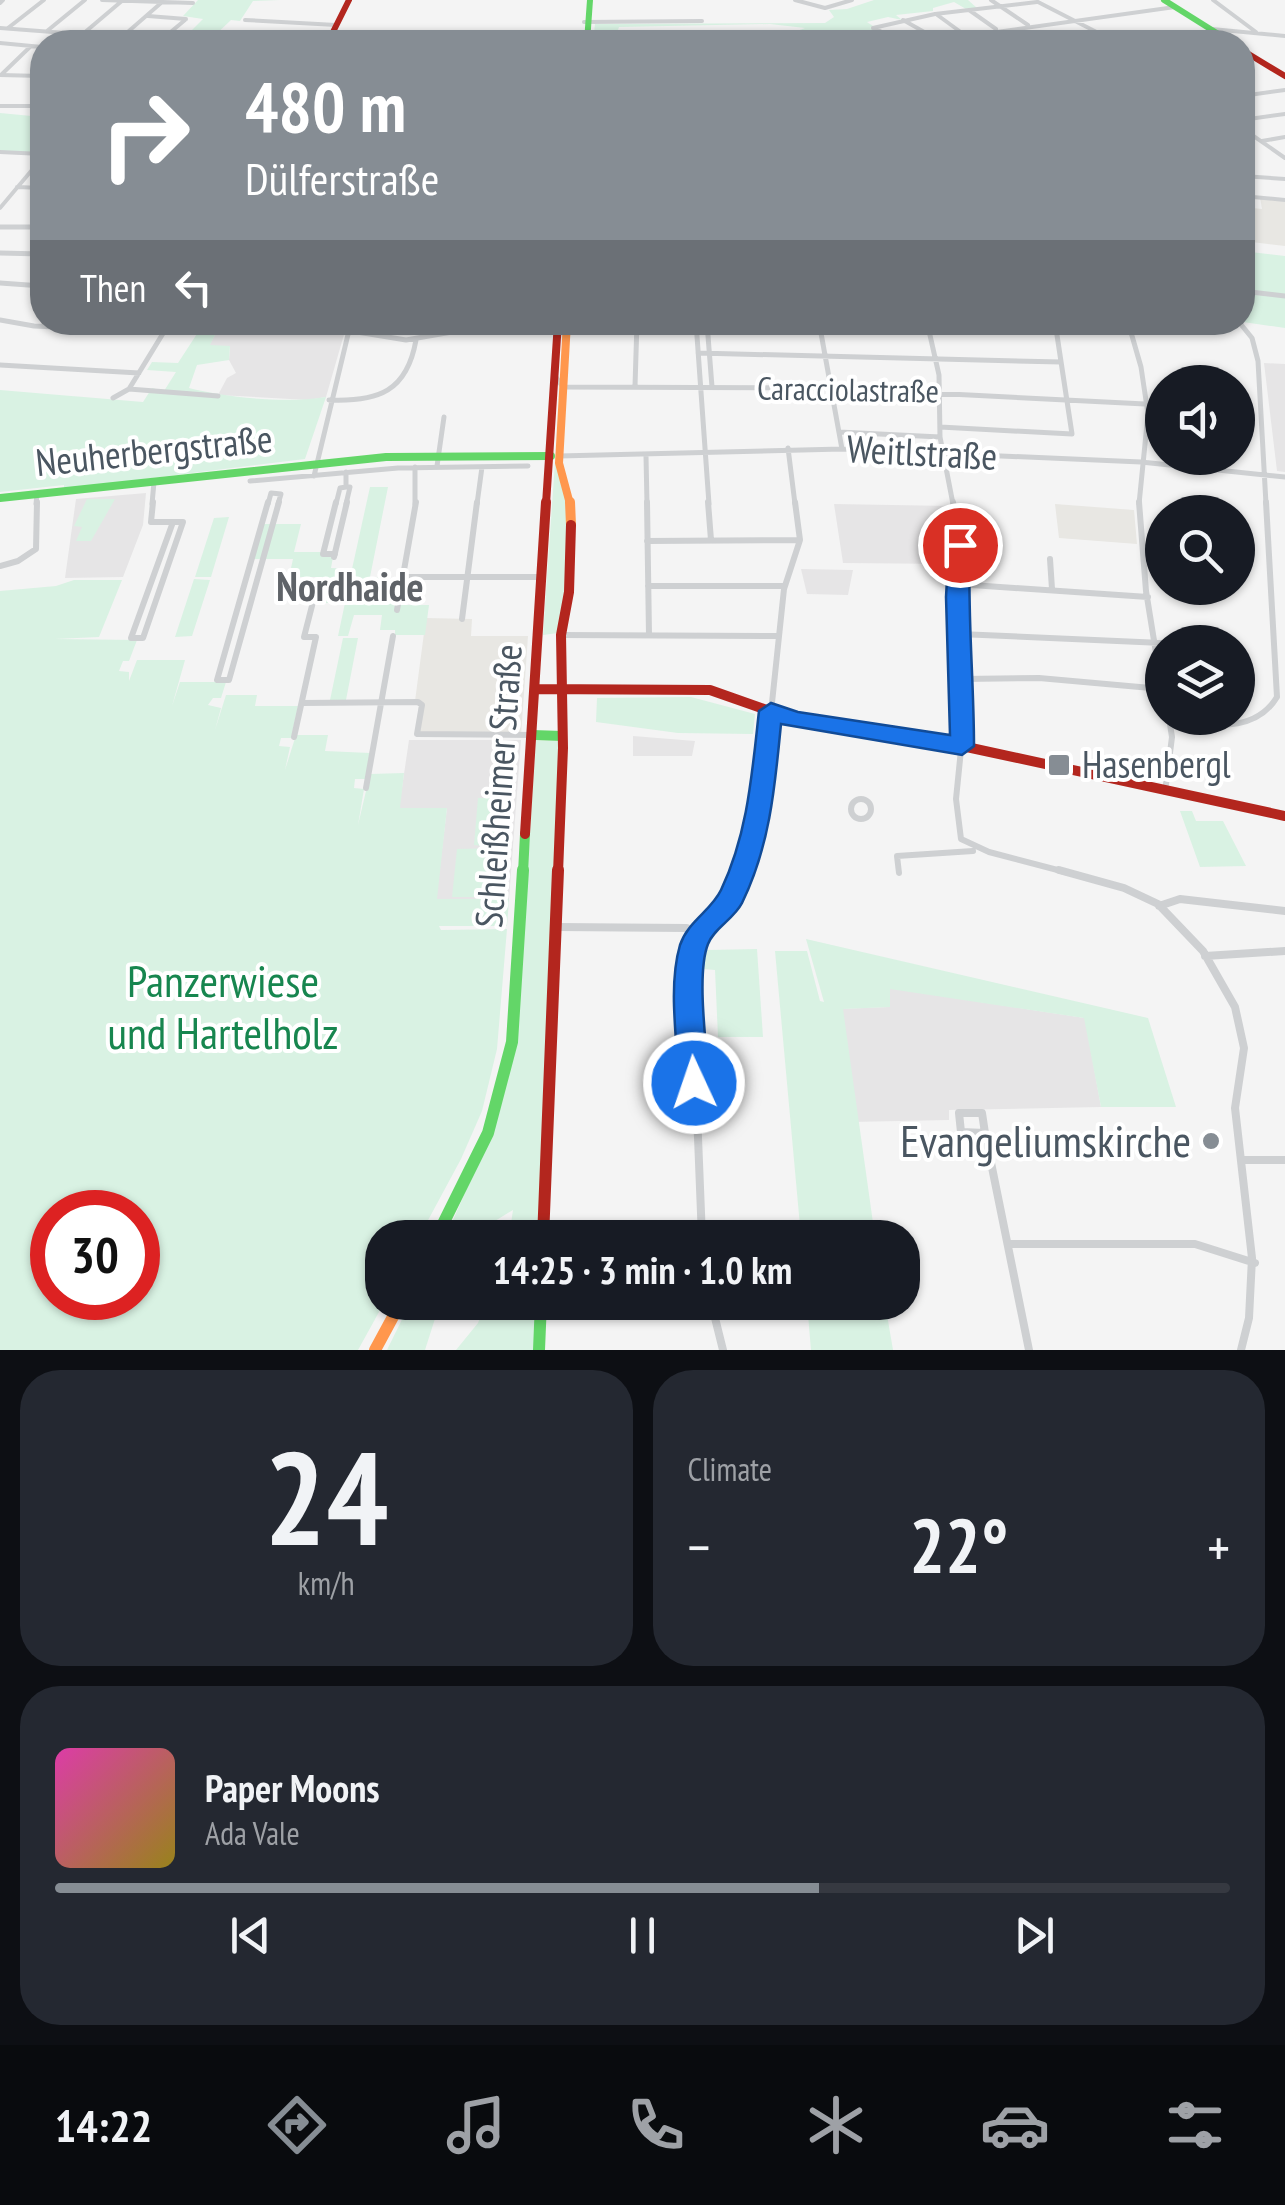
<!DOCTYPE html>
<html lang="en">
<head>
<meta charset="utf-8">
<style>
  :root { --surface:#171b24; --page:#242831; --text:#f1f3f6; --muted:#9ea1a6; --line:#363941; --accent:#868d94 }
  body { margin:0; font-family:"PT Sans Narrow",sans-serif; background:var(--page); color:var(--text); height:100vh; display:flex; flex-direction:column; font-size:38px; white-space:nowrap }
  * { box-sizing:border-box; margin:0 }
  p { font-size:32px; color:var(--muted) }
  .icon { flex:none; width:55px; height:55px; fill:none; stroke:currentColor; stroke-width:2; stroke-linecap:round; stroke-linejoin:round }
  .map { position:relative; height:1350px; overflow:hidden }
  .panel { display:flex; flex-direction:column; gap:20px; padding:20px; background:#0d0f14; flex:1 }
  .panel>* { flex:none }
  .top-card { position:absolute; left:30px; top:30px; width:1225px; height:305px; border-radius:40px; box-shadow:0 2px 8px #0004; background:#868d94; color:#fff; overflow:hidden }
  .fabs { position:absolute; left:1145px; top:365px; display:grid; gap:20px }
  .fabs a { display:grid; place-items:center; width:110px; height:110px; border-radius:50%; background:var(--surface); box-shadow:0 2px 8px #0004; font-size:50px }
  .speed { position:absolute; left:30px; top:1190px; display:flex; gap:20px; font-size:50px; font-weight:700; text-align:center }
  .speed>* { display:grid; place-content:center; width:130px; height:130px; border-radius:50%; background:var(--surface); box-shadow:0 2px 8px #0004; line-height:1 }
  .speed .limit { border:15px solid #d22; background:#fff; color:#111 }
  .pin { position:absolute; display:grid; place-items:center; width:85px; height:85px; color:#fff; margin:-42px; border:5px solid #fff; border-radius:50%; box-shadow:0 2px 10px #0007 }
  .me { position:absolute; width:110px; margin:-55px; rotate:357deg; stroke-linejoin:round; filter:drop-shadow(0 0 8px #0008) }
  .turn { display:flex; align-items:center; gap:35px; height:210px; padding:0 50px; font-size:45px }
  .turn .icon { width:130px; height:130px; stroke-width:2.5 }
  .turn b { display:block; font-size:70px; line-height:85px }
  .then { display:flex; align-items:center; height:95px; padding:0 50px; background:#0003; gap:20px; font-size:38px }
  .big { font-size:75px; font-weight:700; line-height:1.1 }
  .panel .card { flex:1; display:flex; flex-direction:column; justify-content:center; gap:15px; min-width:0; padding:0 35px; border-radius:40px; background:var(--page) }
  .panel .dial { align-items:center; gap:0 }
  .dial b { font-size:130px; line-height:1 }
  .song { display:flex; align-items:center; gap:30px }
  .cover { width:120px; height:120px; border-radius:15px; background:linear-gradient(135deg,hsl(320 70% 55%),hsl(50 70% 35%)) }
  .played { height:10px; border-radius:5px; background:linear-gradient(90deg,var(--accent) 65%,var(--line) 65%) }
  .keys { display:flex; justify-content:space-around; direction:ltr }
  .heat { display:flex; justify-content:space-between; align-items:center; font-size:55px; direction:ltr }
  .panel .tiles { flex:1; display:grid; gap:20px; grid-template-columns:1fr 1fr }
  .card:last-child { grid-column:span 2 }
  .trip { position:absolute; left:365px; top:1220px; width:555px; height:100px; border-radius:40px; background:var(--surface); box-shadow:0 2px 8px #0004; font-weight:700; line-height:100px; text-align:center }
  .dock { display:flex; height:160px; justify-content:space-around; align-items:center; background:#090b0e; color:var(--muted) }
  .dock .icon { width:70px; height:70px }
  .dock .selected { color:var(--accent) }
  .dock b { font-size:45px; color:var(--text) }
  .map>svg:first-child { display:block }
  .commercial { fill:#e8e7e3 }
  .education { fill:#e6e5e6 }
  .green { fill:#d9f2e3; fill-rule:evenodd }
  .lines { fill:none; stroke-linecap:round; stroke-linejoin:round }
  .street-far3 { stroke:#ced0d2; stroke-width:4 }
  .street-far2 { stroke:#ced0d2; stroke-width:5 }
  .street-far1 { stroke:#ced0d2; stroke-width:6 }
  .street { stroke:#ced0d2; stroke-width:8 }
  .fast-far3 { stroke:#63d668; stroke-width:6 }
  .fast-far2 { stroke:#63d668; stroke-width:8 }
  .fast-far1 { stroke:#63d668; stroke-width:10 }
  .fast { stroke:#63d668; stroke-width:12 }
  .slow-far2 { stroke:#ff974d; stroke-width:8 }
  .slow-far1 { stroke:#ff974d; stroke-width:10 }
  .slow { stroke:#ff974d; stroke-width:12 }
  .jam-far3 { stroke:#b3261e; stroke-width:6 }
  .jam-far2 { stroke:#b3261e; stroke-width:8 }
  .jam-far1 { stroke:#b3261e; stroke-width:10 }
  .jam { stroke:#b3261e; stroke-width:12 }
  .route { fill:#1a73e8; stroke:#114b97; stroke-width:2.5 }
  .poi-dot { fill:#868d94; stroke:#fff; stroke-width:4 }
  .labels { text-anchor:middle; stroke-width:8; stroke-linejoin:round; paint-order:stroke }
  .far-street-label { font-size:32px; fill:#4a5661; stroke:#fff }
  .street-label { font-size:38px; fill:#4a5661; stroke:#fff }
  .poi-label { font-size:38px; fill:#4a5661; stroke:#fff; text-anchor:start }
  .neighbourhood-label { font-size:40px; font-weight:bold; fill:#5f6368; stroke:#fff }
  .near-park-label { font-size:45px; fill:#17864f; stroke:#fff }
  .near-poi-label { font-size:45px; fill:#4a5661; stroke:#fff; text-anchor:end }
</style>
</head>
<body>
<div class="map">
<svg width="1285" height="1350" viewBox="0 0 1285 1350">
  <rect width="100%" height="100%" fill="#f4f4f4"/>
  <path class="commercial" d="M 1260,197 L 1285,199 L 1285,246 L 1243,241 L 1242,207 L 1262,209 Z
    M 1055,504 L 1134,510 L 1137,544 L 1059,538 Z
    M 426,618 L 472,619 L 471,636 L 528,636 L 521,736 L 415,736 L 419,705 L 415,701 Z"/>
  <path class="education" d="M 228,323 L 252,327 L 347,324 L 326,397 L 308,400 L 218,395 L 227,378 L 236,373 L 229,360 L 230,347 L 209,346 L 220,325 Z
    M 1264,363 L 1285,364 L 1285,472 L 1277,471 Z
    M 146,493 L 143,525 L 123,577 L 65,578 L 76,499 Z
    M 834,504 L 950,506 L 952,564 L 843,563 Z
    M 801,569 L 853,570 L 848,595 L 807,594 Z
    M 633,736 L 695,741 L 692,756 L 633,756 Z
    M 409,740 L 521,740 L 509,899 L 436,899 L 447,808 L 399,808 Z
    M 889,988 L 1085,1018 L 1101,1107 L 949,1110 L 949,1120 L 850,1122 L 839,1009 L 889,1007 Z"/>
  <path class="green" d="M 198,0 L 280,0 L 253,1 L 240,21 L 231,20 L 208,42 L 181,41 L 203,19 L 183,16 Z
    M 874,0 L 968,0 L 977,8 L 966,9 L 954,2 L 933,8 L 933,11 L 896,15 L 902,20 L 888,17 L 867,22 L 873,26 L 870,28 L 899,42 L 787,42 L 797,37 L 781,37 L 805,28 L 770,24 L 619,27 L 617,33 L 623,34 L 685,35 L 655,36 L 652,42 L 622,39 L 593,42 L 595,24 L 825,23 L 834,17 L 829,10 L 847,9 Z
    M 0,113 L 42,117 L 42,153 L 0,151 Z
    M 1242,251 L 1285,256 L 1285,328 L 1243,322 Z
    M 204,323 L 347,323 L 220,325 L 210,345 L 230,346 L 229,360 L 197,365 L 189,388 C 224,397 283,404 326,397 L 305,459 L 64,489 L 64,485 L 0,492 L 0,390 L 143,402 L 152,388 L 164,391 L 176,372 L 147,370 L 152,362 L 178,363 Z
    M 555,462 L 566,488 L 567,593 L 558,633 L 543,635 Z
    M 370,487 L 388,487 L 370,577 L 389,578 L 386,596 L 398,596 L 397,605 L 429,605 L 425,635 L 395,635 L 395,630 L 380,630 L 382,615 L 354,615 L 348,636 L 338,636 L 345,603 L 326,603 L 327,597 L 316,597 L 320,577 L 289,577 L 293,559 L 253,559 L 263,524 L 301,524 L 294,552 L 322,552 L 322,557 L 333,557 L 331,568 L 352,569 Z
    M 87,499 L 115,499 L 91,541 L 76,541 L 82,527 L 74,526 Z
    M 229,517 L 211,577 L 195,577 L 214,518 Z
    M 194,579 L 210,580 L 192,636 L 175,637 Z
    M 74,580 L 122,580 L 99,637 L 55,639 L 137,640 L 129,661 L 123,661 L 119,671 L 129,672 L 129,681 L 137,660 L 185,660 L 172,706 L 180,682 L 226,682 L 221,698 L 213,698 L 208,705 L 221,708 L 215,730 L 226,695 L 257,695 L 255,706 L 298,706 L 291,738 L 281,738 L 279,746 L 290,747 L 285,770 L 296,735 L 328,735 L 325,751 L 370,753 L 365,779 L 355,779 L 354,788 L 364,789 L 358,825 L 370,774 L 404,773 L 400,808 L 447,808 L 437,899 L 509,899 L 507,926 L 439,926 L 441,930 L 507,929 L 497,1049 L 482,1111 L 461,1159 L 419,1237 L 382,1238 L 384,1303 L 358,1350 L 0,1350 L 0,591 L 56,586 ZM 52,1212 L 138,1212 L 138,1298 L 52,1298 Z
    M 343,638 L 358,638 L 346,700 L 330,700 Z
    M 691,697 L 755,714 L 753,734 L 678,733 L 596,722 L 597,698 Z
    M 536,741 L 561,741 L 539,1237 L 509,1237 L 513,1210 L 490,1224 L 479,1237 L 445,1238 L 496,1123 L 516,1048 Z
    M 478,798 L 510,798 L 502,897 L 452,897 L 457,849 L 501,848 L 474,845 Z
    M 1192,811 L 1196,821 L 1223,821 L 1246,866 L 1200,867 L 1180,811 Z
    M 806,939 L 1148,1018 L 1176,1107 L 1101,1107 L 1084,1018 L 890,989 L 890,1007 L 843,1009 L 875,1237 L 801,1237 L 775,951 L 807,951 L 820,1001 L 824,1002 Z
    M 757,949 L 763,1037 L 718,1037 L 715,970 L 703,969 L 707,950 Z
    M 410,1303 L 440,1303 L 425,1350 L 387,1350 Z
    M 486,1303 L 536,1303 L 534,1350 L 456,1350 L 478,1323 Z
    M 807,1303 L 885,1303 L 893,1350 L 811,1350 Z"/>
  <g class="lines">
    <path class="street-far3" d="M 102,0 L 193,3
      M 795,0 L 825,8 L 852,0
      M 991,0 L 1028,25
      M 1213,0 L 1256,32
      M 1038,2 L 1116,42
      M 0,3 L 3,0
      M 969,10 L 996,29
      M 936,14 L 962,33
      M 148,16 L 186,19
      M 245,20 L 336,25
      M 903,20 L 935,38
      M 584,22 L 702,21
      M 0,28 L 184,42
      M 8,28 L 44,0
      M 873,28 L 935,14 L 1037,2
      M 874,28 L 901,42
      M 1212,29 L 1285,36
      M 47,31 L 85,0
      M 983,32 L 998,42
      M 84,33 L 123,0
      M 239,33 L 329,38
      M 122,37 L 161,3
      M 160,41 L 185,20
      M 925,42 L 1175,7
      M 1012,42 L 1093,32
      M 1174,42 L 1221,36
      M 0,43 L 42,47
      M 2,74 L 31,46
      M 0,75 L 42,76
      M 1242,96 L 1285,90
      M 0,106 L 42,106
      M 1242,120 L 1285,114
      M 1242,128 L 1285,158
      M 1262,141 L 1285,137
      M 0,152 L 42,154
      M 1242,176 L 1285,179
      M 17,187 L 42,188
      M 1242,196 L 1285,200
      M 0,208 L 42,158"/>
    <path class="street-far2" d="M 0,227 L 42,227
      M 39,242 L 42,238
      M 0,253 L 42,254
      M 0,283 L 42,286
      M 1242,291 L 1285,296
      M 0,320 L 34,326 L 165,332
      M 696,322 L 709,504
      M 819,322 L 842,449
      M 927,322 L 939,375 L 940,437 L 953,504
      M 1128,322 L 1141,367 L 1148,414 L 1139,504
      M 1239,322 L 1252,338 L 1258,361 L 1266,504
      M 696,323 L 741,322
      M 707,323 L 712,387
      M 928,325 L 1055,324
      M 351,331 L 406,340 L 452,332
      M 698,353 L 1061,362
      M 0,365 L 139,373
      M 555,376 L 563,387 L 832,388 L 1145,404
      M 635,386 L 637,322
      M 129,389 L 170,322
      M 113,398 L 129,389 L 218,396
      M 329,400 C 379,402 407,391 416,340
      M 940,427 L 1072,434 L 1055,322
      M 839,432 L 940,437
      M 788,448 L 795,504
      M 559,456 L 842,449 L 1141,462 L 1285,477
      M 646,456 L 647,504
      M 437,466 L 444,417
      M 415,467 L 415,504
      M 346,472 L 346,487 L 350,487 L 346,504
      M 314,476 L 351,322
      M 250,481 L 398,468 L 528,466
      M 36,504 L 37,494
      M 152,504 L 154,482
      M 268,504 L 271,493 L 281,494 L 278,504
      M 336,504 L 340,488 L 346,487
      M 477,504 L 482,467"/>
    <path class="street-far1" d="M 153,502 L 151,522 L 173,522
      M 268,502 L 217,680 L 229,680 L 279,502
      M 647,502 L 649,635
      M 708,502 L 711,540
      M 953,502 L 959,534 L 957,597 L 963,730 L 956,799 L 961,839 L 989,852 L 1069,873
      M 1139,502 L 1146,591 L 1162,690
      M 173,522 L 183,522 L 143,638 L 131,638 Z
      M 647,541 L 800,540
      M 335,554 L 323,554 L 336,502
      M 334,557 L 347,502
      M 1050,559 L 1052,589
      M 0,566 L 18,561 L 36,549 L 37,502
      M 403,577 L 542,577
      M 957,584 L 1148,597
      M 648,586 L 785,586
      M 397,610 L 416,502
      M 462,619 L 477,502
      M 959,634 L 1162,643
      M 561,635 L 778,636
      M 963,679 L 1039,678 L 1162,689
      M 302,703 L 418,702 L 422,705 L 417,734 L 532,735
      M 1170,722 C 1208,724 1254,735 1277,697 L 1266,502
      M 294,737 L 316,637 L 304,637 L 314,598
      M 366,788 L 393,636
      M 1165,792 L 1172,737 L 1169,718
      M851 809a10 10 0 1 1 20 0a10 10 0 1 1-20 0Z
      M 742,873 L 761,807 L 784,589 L 800,540 L 795,502
      M 899,873 L 897,856 L 973,851"/>
    <path class="street" d="M 1059,870 L 1124,888 L 1158,904 L 1203,951 L 1235,1007 L 1244,1048 L 1235,1108 L 1252,1258 L 1249,1318 L 1241,1350
      M 1159,906 L 1180,899 L 1285,911
      M 557,927 L 687,928 L 699,934
      M 1205,956 L 1285,951
      M 959,1113 L 982,1113 L 985,1133 L 961,1132 Z
      M 985,1133 L 1029,1350
      M 1242,1160 L 1285,1160
      M 702,1238 L 691,961 C 703,922 727,909 743,870
      M 1008,1244 L 1195,1244 L 1255,1263
      M 711,1302 L 723,1350"/>
    <path class="fast-far3" d="M 1164,0 L 1231,42
      M 587,42 L 590,0"/>
    <path class="fast-far2" d="M 0,498 L 386,457 L 551,456"/>
    <path class="fast-far1" d="M 532,735 L 562,736
      M 523,873 L 525,834"/>
    <path class="fast" d="M 436,1238 L 488,1133 L 512,1042 L 523,870
      M 539,1350 L 541,1302"/>
    <path class="slow-far2" d="M 567,322 L 559,463 L 570,504"/>
    <path class="slow-far1" d="M 570,502 L 571,525"/>
    <path class="slow" d="M 375,1350 L 401,1302"/>
    <path class="jam-far3" d="M 328,42 L 349,0
      M 1242,50 L 1285,76"/>
    <path class="jam-far2" d="M 546,504 L 558,322"/>
    <path class="jam-far1" d="M 535,689 L 710,690 L 795,720 L 962,746 L 1285,816
      M 525,834 L 546,502
      M 558,873 L 563,748 L 561,635 L 569,592 L 571,525"/>
    <path class="jam" d="M 543,1238 L 558,870"/>
  </g>
  <path class="route" d="M 960,538 L 970,545 C 967,612 974,679 974,746 L 962,755 L 781,724 C 775,786 770,846 742,903 C 734,919 714,928 708,944 C 696,974 707,1049 709,1083 L 704,1092 L 694,1096 L 684,1092 L 679,1083 C 677,1040 668,986 680,945 C 688,921 711,911 721,890 C 748,833 752,773 759,711 L 771,703 L 798,712 L 950,735 L 946,597 L 949,545 Z"/>
  <g class="poi-dot">
    <rect x="1047" y="753" width="24" height="24" rx="5"/>
    <circle cx="1211" cy="1141" r="10"/>
  </g>
  <g class="labels">
    <g class="far-street-label">
      <text transform="translate(848 390) rotate(1)" y="11">Caracciolastraße</text>
    </g>
    <g class="street-label">
      <text transform="translate(154 451) rotate(-6)" y="13">Neuherbergstraße</text>
      <text transform="translate(922 453) rotate(3)" y="13">Weitlstraße</text>
      <text transform="translate(499 786) rotate(-86)" y="13">Schleißheimer Straße</text>
    </g>
    <g class="poi-label">
      <text x="1082" y="778">Hasenbergl</text>
    </g>
    <g class="neighbourhood-label">
      <text x="350" y="601">Nordhaide</text>
    </g>
    <g class="near-park-label">
      <text x="223" y="997">Panzerwiese<tspan x="223" dy="52">und Hartelholz</tspan></text>
    </g>
    <g class="near-poi-label">
      <text x="1191" y="1157">Evangeliumskirche</text>
    </g>
  </g>
</svg>
<div class="fabs">
<a><svg class="icon" aria-label="sound" viewBox="0 0 24 24"><path d="M4 9h4l5-4v14l-5-4H4zM17 9q2 3 0 6"/></svg></a>
<a><svg class="icon" aria-label="search" viewBox="0 0 24 24"><circle cx="10" cy="10" r="6"/><path d="M15 15l6 6"/></svg></a>
<a><svg class="icon" aria-label="layers" viewBox="0 0 24 24"><path d="M12 4l9 5-9 5-9-5zM3 14l9 5 9-5"/></svg></a>
</div>
<div class="speed"><div class="limit">30</div></div>
<div class="pin" style="left:960px;top:545px;background:#d93025"><svg class="icon" aria-label="arrive" viewBox="0 0 24 24"><path d="M6 21V4h12l-3 4 3 4H6"/></svg></div>
<svg class="me" style="left:694px;top:1083px" viewBox="-20 -20 40 40"><circle r="17" fill="#1a73e8" stroke="#fff" stroke-width="3"/><path d="M0-11L8 9 0 5-8 9z" fill="#fff"/></svg>
<div class="trip">14:25 · 3 min · 1.0 km</div>
<div class="top-card">
<div class="turn"><svg class="icon" aria-label="right" viewBox="0 0 24 24"><path d="M7 20v-9h11M14 6l5 5-5 5"/></svg><div><b>480 m</b>Dülferstraße</div></div>
<div class="then">Then<svg class="icon" aria-label="left" viewBox="0 0 24 24"><path d="M17 20v-9H6M10 6l-5 5 5 5"/></svg></div>
</div>
</div>
<section class="panel">
<div class="tiles">
<div class="card dial"><b>24</b><p>km/h</p></div>
<div class="card"><p>Climate</p>
<div class="heat"><a>−</a><b class="big">22°</b><a>+</a></div>
</div>
<div class="card">
<div class="song"><i class="cover"></i><div><b>Paper Moons</b><p>Ada Vale</p></div></div>
<div class="played"></div>
<div class="keys"><svg class="icon" aria-label="previous" viewBox="0 0 24 24"><path d="M18 5L8 12l10 7zM5 5v14"/></svg><svg class="icon" aria-label="pause" viewBox="0 0 24 24"><path d="M8 5v14M16 5v14"/></svg><svg class="icon" aria-label="next" viewBox="0 0 24 24"><path d="M6 5l10 7-10 7zM19 5v14"/></svg></div>
</div>
</div>
</section>
<nav class="dock">
<b>14:22</b>
<svg class="icon selected" aria-label="directions" viewBox="0 0 24 24"><path d="M12 3l9 9-9 9-9-9zM9 14v-3h6M13 9l2 2-2 2"/></svg>
<svg class="icon" aria-label="music" viewBox="0 0 24 24"><path d="M9 18V5l10-2v13"/><circle cx="6" cy="18" r="3"/><circle cx="16" cy="16" r="3"/></svg>
<svg class="icon" aria-label="phone" viewBox="0 0 24 24"><path d="M5 4h4l2 5-3 2q2 4 5 5l2-3 5 2v4C11 20 4 13 5 4z"/></svg>
<svg class="icon" aria-label="climate" viewBox="0 0 24 24"><path d="M12 3v18M4 7l16 10M4 17L20 7"/></svg>
<svg class="icon" aria-label="car" viewBox="0 0 24 24"><path d="M5 17H2v-5l4-1 3-4h7l3 4 3 1v5h-3M9 17h6M6 11h13"/><circle cx="7" cy="17" r="2"/><circle cx="17" cy="17" r="2"/></svg>
<svg class="icon" aria-label="filters" viewBox="0 0 24 24"><path d="M4 7h16M4 17h16"/><circle cx="9" cy="7" r="2"/><circle cx="15" cy="17" r="2"/></svg>
</nav>
</body>
</html>
